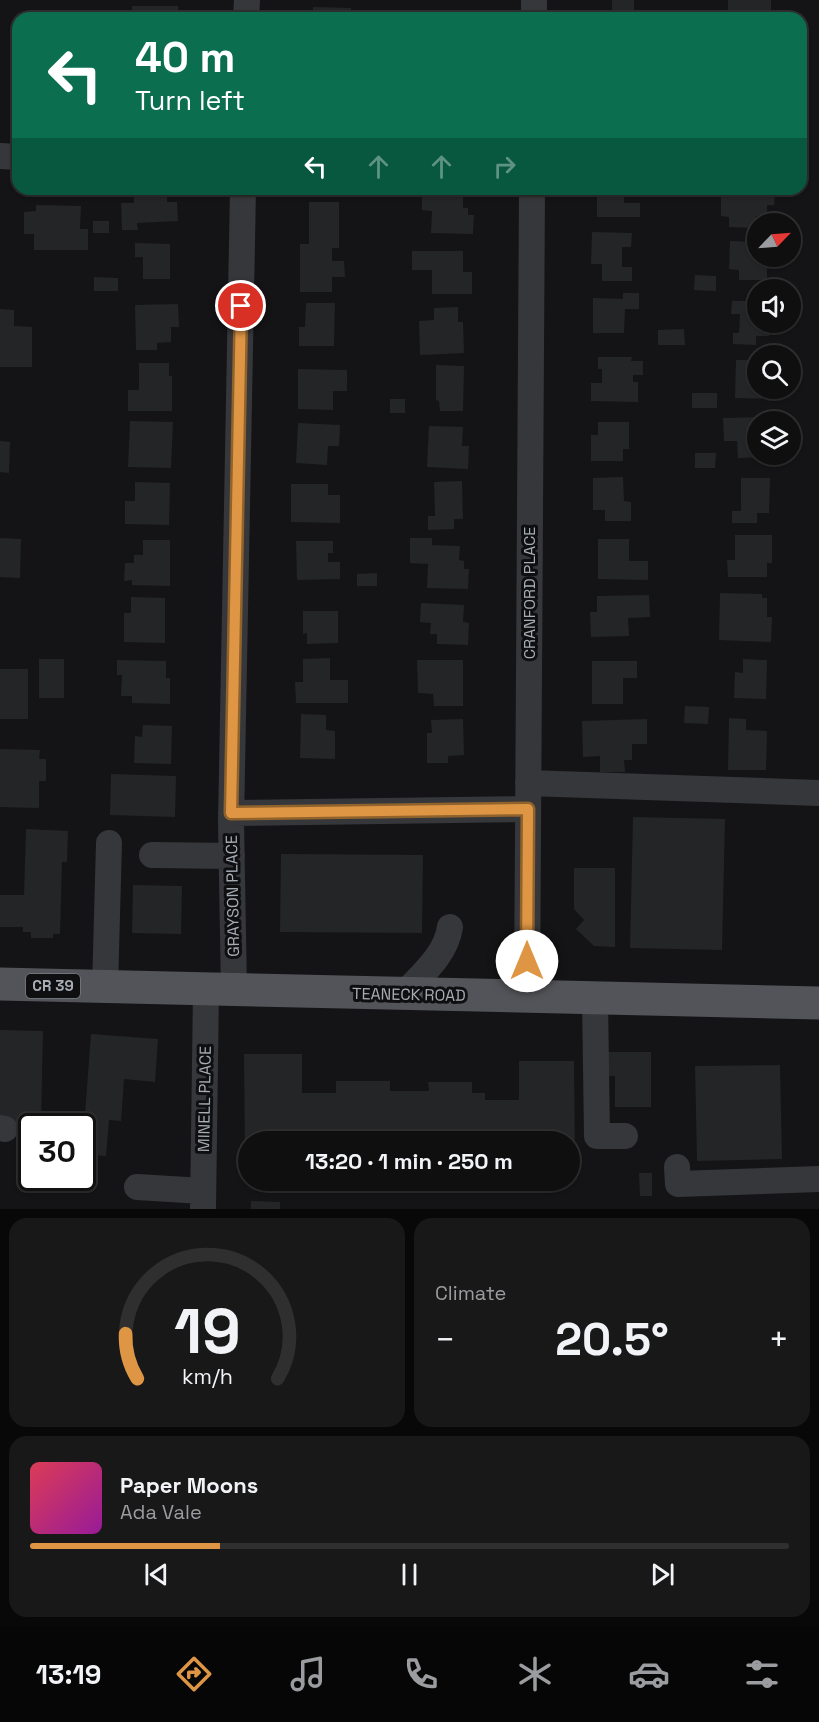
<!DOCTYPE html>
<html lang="en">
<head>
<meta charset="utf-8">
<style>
  :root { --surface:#0f0f10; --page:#181819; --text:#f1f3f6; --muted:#9b9c9f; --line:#2f2f30; --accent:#de9644 }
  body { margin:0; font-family:"Space Grotesk",sans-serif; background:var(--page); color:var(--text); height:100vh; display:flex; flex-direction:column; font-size:22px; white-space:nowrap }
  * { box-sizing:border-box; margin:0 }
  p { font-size:20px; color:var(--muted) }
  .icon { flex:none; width:33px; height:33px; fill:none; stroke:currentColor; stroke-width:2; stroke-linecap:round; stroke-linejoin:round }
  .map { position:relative; height:1209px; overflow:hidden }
  .side { display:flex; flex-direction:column; gap:9px; padding:9px; background:#080809; flex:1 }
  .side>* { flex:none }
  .hud { position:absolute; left:12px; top:12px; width:795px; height:183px; border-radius:18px; box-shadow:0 2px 4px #0004,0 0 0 2px var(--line); background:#0b6e4f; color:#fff; overflow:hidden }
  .needle { width:39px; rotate:65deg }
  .tools { position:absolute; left:747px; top:213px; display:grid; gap:12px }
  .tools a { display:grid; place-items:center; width:54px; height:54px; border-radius:50%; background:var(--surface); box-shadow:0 2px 4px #0004,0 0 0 2px var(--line); font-size:30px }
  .speed { position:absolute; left:18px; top:1113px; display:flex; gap:12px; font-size:30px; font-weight:700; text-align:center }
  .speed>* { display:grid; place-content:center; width:78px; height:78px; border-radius:50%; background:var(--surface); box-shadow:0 2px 4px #0004,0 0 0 2px var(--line); line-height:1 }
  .speed .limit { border:3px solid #111; border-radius:9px; background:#fff; color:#111 }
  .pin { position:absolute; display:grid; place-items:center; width:51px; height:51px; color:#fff; margin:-26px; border:3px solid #fff; border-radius:50%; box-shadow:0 2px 6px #0007 }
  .me { position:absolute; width:66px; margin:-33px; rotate:0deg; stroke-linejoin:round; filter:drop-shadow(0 0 4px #0008) }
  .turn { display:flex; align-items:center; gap:21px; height:126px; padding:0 24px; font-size:27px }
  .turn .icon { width:78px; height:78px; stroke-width:2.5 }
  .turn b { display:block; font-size:42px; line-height:51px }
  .lanes { display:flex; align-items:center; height:57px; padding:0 24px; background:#0003; justify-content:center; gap:30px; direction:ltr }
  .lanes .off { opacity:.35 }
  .big { font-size:45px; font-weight:700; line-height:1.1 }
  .side .widget { flex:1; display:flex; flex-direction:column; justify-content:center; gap:9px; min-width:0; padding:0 21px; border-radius:18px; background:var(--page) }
  .side .dial { align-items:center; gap:0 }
  .dial svg { height:156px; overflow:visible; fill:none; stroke:var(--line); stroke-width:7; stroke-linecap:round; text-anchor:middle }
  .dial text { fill:var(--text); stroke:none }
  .song { display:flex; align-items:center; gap:18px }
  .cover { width:72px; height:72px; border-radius:9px; background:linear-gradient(135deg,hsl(350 70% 55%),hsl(300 70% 35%)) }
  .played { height:6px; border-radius:3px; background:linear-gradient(90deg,var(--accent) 25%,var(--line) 25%) }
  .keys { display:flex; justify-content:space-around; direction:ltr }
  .heat { display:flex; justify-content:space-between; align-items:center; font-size:33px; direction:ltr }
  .side .tiles { flex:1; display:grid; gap:9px; grid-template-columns:1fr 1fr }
  .widget:last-child { grid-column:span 2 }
  .trip { position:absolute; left:238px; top:1131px; width:342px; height:60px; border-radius:30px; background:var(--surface); box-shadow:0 2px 4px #0004,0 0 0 2px var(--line); font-weight:700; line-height:60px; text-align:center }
  .tabs { display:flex; height:96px; justify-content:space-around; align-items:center; background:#060606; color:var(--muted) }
  .tabs .icon { width:42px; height:42px }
  .tabs .current { color:var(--accent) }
  .tabs b { font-size:27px; color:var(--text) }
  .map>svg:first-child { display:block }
  .building { fill:#242527 }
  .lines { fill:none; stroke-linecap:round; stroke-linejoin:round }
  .minor { stroke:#36373a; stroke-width:26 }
  .major { stroke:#525459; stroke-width:33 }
  .route-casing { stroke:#90622c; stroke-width:15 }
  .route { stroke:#de9644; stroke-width:10 }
  .labels { text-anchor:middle; stroke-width:6; stroke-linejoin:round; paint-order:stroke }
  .shield { fill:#0f0f11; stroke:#797e84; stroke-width:1.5 }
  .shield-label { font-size:15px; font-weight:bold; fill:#a7adb5 }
  .street-label { font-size:16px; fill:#a7adb5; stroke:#0f0f11 }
</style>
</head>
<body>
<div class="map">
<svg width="819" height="1209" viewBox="0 0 819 1209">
  <rect width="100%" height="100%" fill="#141416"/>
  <path class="building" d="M 612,0 L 634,0 L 634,11 L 612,10 Z
    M 728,0 L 771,0 L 771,18 L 735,18 L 735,14 L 728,14 Z
    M 132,6 L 178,6 L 179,18 L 132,18 Z
    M 313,7 L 351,8 L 351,18 L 313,18 Z
    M 441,14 L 476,15 L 476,18 L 441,18 Z
    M 422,189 L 463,189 L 463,208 L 468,208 L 468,215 L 474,215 L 473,234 L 431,233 L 432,211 L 422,210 Z
    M 597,189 L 624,189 L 624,203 L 640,203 L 640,217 L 597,217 Z
    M 721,189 L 768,189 L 768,192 L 775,192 L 774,205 L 767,205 L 767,217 L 756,216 L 756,228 L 729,227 L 729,217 L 721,216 Z
    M 134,192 L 157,192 L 157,196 L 167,196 L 167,202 L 177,202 L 178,221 L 137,223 L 138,230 L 122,230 L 121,203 L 134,203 Z
    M 309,202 L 339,202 L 339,248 L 332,248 L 332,261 L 344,261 L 345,277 L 332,277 L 332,292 L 300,292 L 300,244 L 309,244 Z
    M 36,205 L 81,206 L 80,229 L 88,229 L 88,250 L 34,250 L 34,234 L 24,234 L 24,212 L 36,211 Z
    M 93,221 L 109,221 L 109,233 L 93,233 Z
    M 592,232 L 632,233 L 631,247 L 622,247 L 622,267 L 632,267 L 632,281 L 602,281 L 602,264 L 591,264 Z
    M 730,241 L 758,242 L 758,256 L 773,256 L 772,266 L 767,266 L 767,280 L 739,280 L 739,270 L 729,269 Z
    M 135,243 L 170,244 L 170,279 L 143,279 L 143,257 L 135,257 Z
    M 412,251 L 463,251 L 463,272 L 472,272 L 472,294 L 432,294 L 432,270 L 412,270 Z
    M 695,275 L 716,276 L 716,291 L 694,290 Z
    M 94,277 L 118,278 L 118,291 L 94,291 Z
    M 623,293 L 639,293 L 639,309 L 625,309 L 624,333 L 593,333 L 593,298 L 623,299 Z
    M 732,301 L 758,301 L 758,322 L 776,322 L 776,325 L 770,325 L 769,336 L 756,336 L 756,345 L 733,344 L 733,333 L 739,333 L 740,314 L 731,314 Z
    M 306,303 L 335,303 L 334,346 L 299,346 L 299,327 L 305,327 Z
    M 178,304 L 179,327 L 171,327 L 171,342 L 157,343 L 157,350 L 136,350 L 135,305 Z
    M 458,307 L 458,322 L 463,322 L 464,353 L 420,355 L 419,321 L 434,320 L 434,308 Z
    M 0,309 L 14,310 L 14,326 L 32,327 L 32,367 L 0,367 Z
    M 684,329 L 685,345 L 658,345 L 658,330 Z
    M 598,357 L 632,357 L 631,361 L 643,361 L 643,375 L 633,375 L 633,382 L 638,382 L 638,402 L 591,401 L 591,383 L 602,383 L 602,369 L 598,369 Z
    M 736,360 L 758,360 L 758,388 L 779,388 L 779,399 L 735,398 Z
    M 139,363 L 169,363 L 169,376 L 172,376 L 172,411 L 128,411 L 128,390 L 139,390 Z
    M 436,365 L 464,366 L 463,411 L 440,411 L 439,401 L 436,400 Z
    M 298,369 L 347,370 L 347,391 L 333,391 L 333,410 L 298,409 Z
    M 692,393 L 717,393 L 717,408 L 692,408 Z
    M 390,399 L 405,399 L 405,413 L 390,413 Z
    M 765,417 L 765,422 L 758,422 L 758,454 L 766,454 L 766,457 L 738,458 L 737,441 L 724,441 L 723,418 Z
    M 130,421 L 173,422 L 171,468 L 128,467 Z
    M 598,422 L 629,422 L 629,449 L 623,449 L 623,461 L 591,461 L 591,435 L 598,435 Z
    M 298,423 L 340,425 L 339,446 L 328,446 L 327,465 L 296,463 Z
    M 429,426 L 463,427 L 462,446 L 469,446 L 468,469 L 427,467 Z
    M 0,441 L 10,442 L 9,473 L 0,472 Z
    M 695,453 L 716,453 L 715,468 L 695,468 Z
    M 623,477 L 624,501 L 631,502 L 631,521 L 605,521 L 605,510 L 593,510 L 593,478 Z
    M 741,478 L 770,478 L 769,513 L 757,513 L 757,523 L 732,523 L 732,511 L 741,511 Z
    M 462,481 L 463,519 L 454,519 L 454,529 L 428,530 L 428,516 L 435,516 L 434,482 Z
    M 135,482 L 170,483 L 169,525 L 125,524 L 125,501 L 135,501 Z
    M 291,484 L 328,484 L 328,495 L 340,495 L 340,523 L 291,522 Z
    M 735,535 L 772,535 L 772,563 L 767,563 L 767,577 L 728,577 L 727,560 L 735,560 Z
    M 0,538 L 21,539 L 20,578 L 0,577 Z
    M 410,538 L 432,538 L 432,545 L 460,546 L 459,560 L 464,561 L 464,569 L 469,569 L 468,589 L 427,588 L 428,564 L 410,563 Z
    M 598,539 L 629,539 L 629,561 L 648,561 L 648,580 L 598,579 Z
    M 143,540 L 170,540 L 170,586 L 132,585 L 132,580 L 124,581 L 125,563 L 134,563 L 134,555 L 143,555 Z
    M 296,541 L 333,541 L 333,553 L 328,553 L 328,562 L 340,562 L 340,579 L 297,580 Z
    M 377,573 L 377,586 L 357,586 L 357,574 Z
    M 720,593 L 762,594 L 762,598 L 767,598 L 767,617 L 772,617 L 771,642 L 719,640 Z
    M 649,595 L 650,617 L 628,618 L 629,636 L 591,637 L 590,612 L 597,612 L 597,596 Z
    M 131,597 L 165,598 L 165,643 L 124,642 L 124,613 L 131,613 Z
    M 421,603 L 464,605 L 463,622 L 469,623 L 468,645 L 437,644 L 437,634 L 430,634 L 431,623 L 420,622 Z
    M 303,611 L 338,611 L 338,643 L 307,644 L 307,633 L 303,634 Z
    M 330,658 L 330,680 L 348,680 L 348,703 L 296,703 L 295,682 L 303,682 L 303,659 Z
    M 39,659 L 64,659 L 64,698 L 39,698 Z
    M 743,659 L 767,660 L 766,699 L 734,698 L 735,672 L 743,673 Z
    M 117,660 L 166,661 L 166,678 L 170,678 L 170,704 L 132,703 L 132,696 L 121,696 L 122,675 L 117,675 Z
    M 417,660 L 463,660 L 463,706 L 434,706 L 433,694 L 418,693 Z
    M 592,661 L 637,661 L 637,678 L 623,678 L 623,704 L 592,704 Z
    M 0,669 L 28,669 L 28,719 L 0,719 Z
    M 685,706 L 709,707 L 708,724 L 684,723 Z
    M 301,714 L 326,715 L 326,730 L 335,731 L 335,759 L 300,758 Z
    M 729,718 L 746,719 L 746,730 L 767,731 L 766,770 L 728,770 Z
    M 463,719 L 464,755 L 448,756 L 448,763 L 427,763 L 427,733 L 432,733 L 431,720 Z
    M 647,719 L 647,744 L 632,744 L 632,760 L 624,760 L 625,772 L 600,772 L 600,756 L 583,757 L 582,721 Z
    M 143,725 L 172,726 L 171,764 L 134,763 L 135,736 L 142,737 Z
    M 0,749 L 40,750 L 39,759 L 46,759 L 46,781 L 39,781 L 39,808 L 0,807 Z
    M 111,774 L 176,776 L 175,817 L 110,815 Z
    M 633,817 L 725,819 L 722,950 L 630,948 Z
    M 26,829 L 68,831 L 67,862 L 62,862 L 60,934 L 53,934 L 53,938 L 31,938 L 31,932 L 23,932 L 23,927 L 0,927 L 0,895 L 24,895 Z
    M 281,854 L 423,855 L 422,933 L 280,932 Z
    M 574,868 L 615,868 L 615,947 L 594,946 L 576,929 L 584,920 L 574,909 Z
    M 133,885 L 182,886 L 181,934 L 132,933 Z
    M 0,1030 L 43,1031 L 41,1122 L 0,1121 Z
    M 91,1034 L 158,1039 L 155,1082 L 124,1079 L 121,1121 L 109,1120 L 106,1156 L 82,1154 Z
    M 605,1052 L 651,1052 L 651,1107 L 615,1107 L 615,1076 L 605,1076 Z
    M 244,1054 L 302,1054 L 302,1093 L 336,1093 L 336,1081 L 390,1081 L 390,1091 L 429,1091 L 428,1082 L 472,1082 L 472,1093 L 485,1093 L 485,1100 L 519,1100 L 519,1061 L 574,1061 L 575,1159 L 570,1159 L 570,1142 L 487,1142 L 486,1137 L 454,1137 L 454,1142 L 362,1142 L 362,1135 L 334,1135 L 334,1141 L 249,1142 L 249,1159 L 245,1159 Z
    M 780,1065 L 782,1159 L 697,1161 L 695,1066 Z
    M 639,1173 L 652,1173 L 652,1196 L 640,1196 Z
    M 251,1201 L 280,1202 L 280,1209 L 251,1209 Z"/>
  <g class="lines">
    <path class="minor" d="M 246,18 L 247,0
      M 534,18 L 534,0
      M 0,156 L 18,157
      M 528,783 L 819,793
      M 231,813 L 528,809
      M 152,855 L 232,856
      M 105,988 L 109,843
      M 234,991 L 231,822 L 243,189
      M 404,994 C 422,974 446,955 450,927
      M 527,996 L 532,189
      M 595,998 L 597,1136 L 625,1136
      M 0,1128 L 5,1129
      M 677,1167 L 678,1184 L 819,1179
      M 137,1187 L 203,1191
      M 203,1209 L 206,990"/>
    <path class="major" d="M 0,984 L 819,1003"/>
  </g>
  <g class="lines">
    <g class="route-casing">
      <path id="route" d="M 241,306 L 231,813 L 528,809 L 527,961"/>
    </g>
    <use href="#route" class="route"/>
  </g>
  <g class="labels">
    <rect class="shield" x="26" y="974" width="54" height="24" rx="4.5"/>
    <g class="shield-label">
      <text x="53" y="991">CR 39</text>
    </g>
    <g class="street-label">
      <text transform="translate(529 593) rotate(-90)" y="6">CRANFORD PLACE</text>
      <text transform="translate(232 896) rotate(-91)" y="6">GRAYSON PLACE</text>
      <text transform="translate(409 994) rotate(1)" y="6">TEANECK ROAD</text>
      <text transform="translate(204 1099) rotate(-89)" y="6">MINELL PLACE</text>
    </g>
  </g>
</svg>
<div class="tools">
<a><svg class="needle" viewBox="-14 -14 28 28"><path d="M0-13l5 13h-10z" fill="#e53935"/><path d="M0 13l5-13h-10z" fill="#9b9c9f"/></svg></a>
<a><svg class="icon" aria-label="sound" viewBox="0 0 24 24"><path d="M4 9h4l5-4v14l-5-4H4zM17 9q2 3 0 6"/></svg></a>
<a><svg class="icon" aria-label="search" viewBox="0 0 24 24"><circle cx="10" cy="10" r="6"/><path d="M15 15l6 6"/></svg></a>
<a><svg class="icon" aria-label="layers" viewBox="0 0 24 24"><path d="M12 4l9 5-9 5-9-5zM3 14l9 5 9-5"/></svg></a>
</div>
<div class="speed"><div class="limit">30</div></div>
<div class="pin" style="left:241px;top:306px;background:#d93025"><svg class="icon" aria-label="arrive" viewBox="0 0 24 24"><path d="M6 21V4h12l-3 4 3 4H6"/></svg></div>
<svg class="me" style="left:527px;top:961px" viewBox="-20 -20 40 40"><circle r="19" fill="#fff"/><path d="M0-13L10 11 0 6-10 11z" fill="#de9644"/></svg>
<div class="trip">13:20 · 1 min · 250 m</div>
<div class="hud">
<div class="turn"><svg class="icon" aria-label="left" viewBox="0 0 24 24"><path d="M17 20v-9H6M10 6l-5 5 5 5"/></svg><div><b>40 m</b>Turn left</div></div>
<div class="lanes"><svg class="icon" aria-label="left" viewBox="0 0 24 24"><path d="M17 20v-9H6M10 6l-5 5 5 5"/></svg><svg class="icon off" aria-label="ahead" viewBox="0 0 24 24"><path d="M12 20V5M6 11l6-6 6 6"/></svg><svg class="icon off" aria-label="ahead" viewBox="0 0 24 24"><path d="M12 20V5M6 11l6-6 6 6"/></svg><svg class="icon off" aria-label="right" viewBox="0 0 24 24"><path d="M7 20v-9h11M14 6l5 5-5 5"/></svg></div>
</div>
</div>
<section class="side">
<div class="tiles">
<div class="widget dial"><svg viewBox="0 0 100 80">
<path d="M14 69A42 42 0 1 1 86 69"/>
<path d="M14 69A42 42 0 0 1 8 46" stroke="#de9644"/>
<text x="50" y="56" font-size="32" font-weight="700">19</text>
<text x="50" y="72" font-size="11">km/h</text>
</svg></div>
<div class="widget"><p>Climate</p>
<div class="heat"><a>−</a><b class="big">20.5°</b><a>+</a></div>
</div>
<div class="widget">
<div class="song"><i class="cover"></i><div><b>Paper Moons</b><p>Ada Vale</p></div></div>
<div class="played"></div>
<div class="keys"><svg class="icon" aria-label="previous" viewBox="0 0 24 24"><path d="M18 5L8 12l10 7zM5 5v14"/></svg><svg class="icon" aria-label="pause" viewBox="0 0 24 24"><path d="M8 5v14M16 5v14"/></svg><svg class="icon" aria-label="next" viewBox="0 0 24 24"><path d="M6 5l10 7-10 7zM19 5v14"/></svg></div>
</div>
</div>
</section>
<nav class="tabs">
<b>13:19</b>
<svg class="icon current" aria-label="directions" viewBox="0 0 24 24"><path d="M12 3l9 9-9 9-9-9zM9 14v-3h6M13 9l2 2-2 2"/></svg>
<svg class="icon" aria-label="music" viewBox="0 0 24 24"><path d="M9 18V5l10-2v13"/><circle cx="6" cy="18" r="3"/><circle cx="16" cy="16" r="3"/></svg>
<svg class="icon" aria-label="phone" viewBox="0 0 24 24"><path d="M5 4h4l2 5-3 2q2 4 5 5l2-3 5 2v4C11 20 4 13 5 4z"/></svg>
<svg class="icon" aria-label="climate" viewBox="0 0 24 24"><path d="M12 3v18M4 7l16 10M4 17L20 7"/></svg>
<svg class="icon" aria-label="car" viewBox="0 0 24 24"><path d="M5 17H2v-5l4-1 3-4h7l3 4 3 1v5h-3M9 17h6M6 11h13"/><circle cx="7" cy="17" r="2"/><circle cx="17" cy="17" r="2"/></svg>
<svg class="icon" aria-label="filters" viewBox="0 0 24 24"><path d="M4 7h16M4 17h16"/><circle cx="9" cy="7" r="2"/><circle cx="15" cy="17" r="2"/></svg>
</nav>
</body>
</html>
